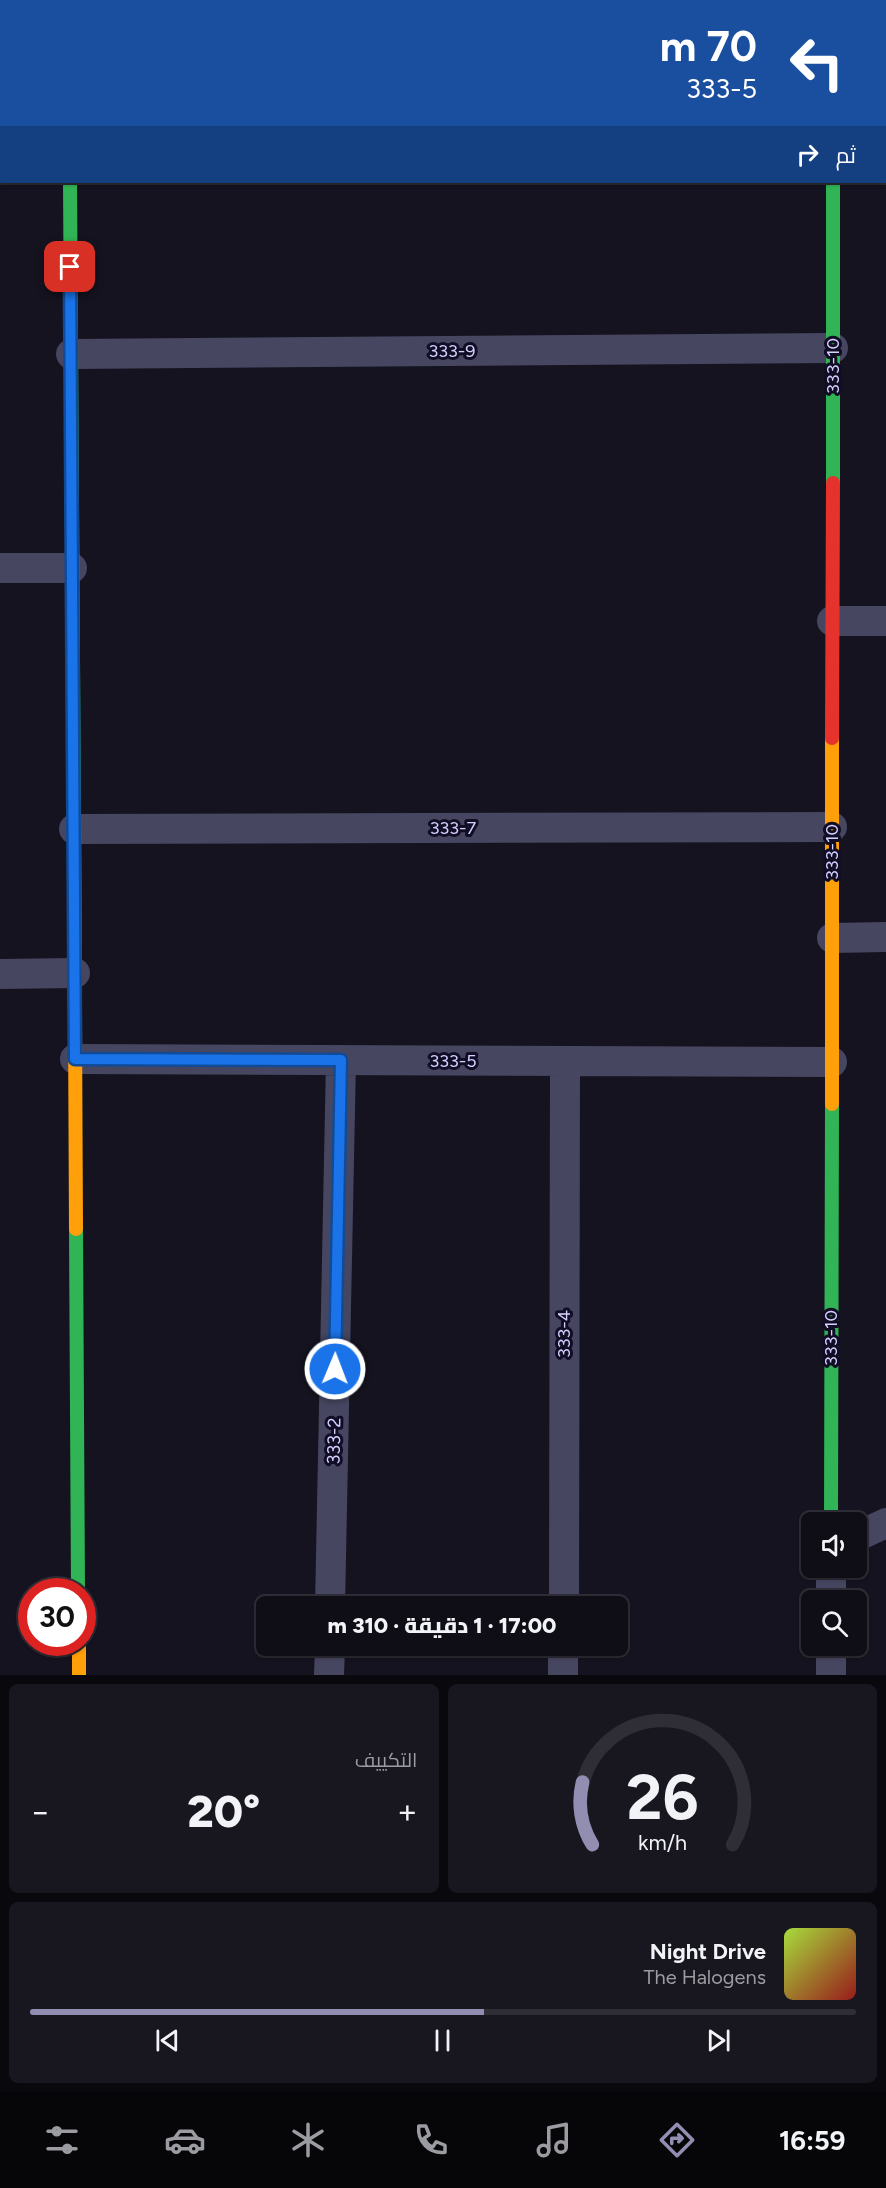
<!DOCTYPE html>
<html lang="ar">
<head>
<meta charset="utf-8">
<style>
  :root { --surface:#0f0e17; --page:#181720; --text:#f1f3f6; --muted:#9b9ca1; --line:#2f2e36; --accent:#918eb1 }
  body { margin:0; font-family:Figtree,Cairo,sans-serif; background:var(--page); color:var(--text); direction:rtl; height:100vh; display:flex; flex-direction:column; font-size:22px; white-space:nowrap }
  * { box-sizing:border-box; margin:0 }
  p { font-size:20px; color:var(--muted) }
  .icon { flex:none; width:33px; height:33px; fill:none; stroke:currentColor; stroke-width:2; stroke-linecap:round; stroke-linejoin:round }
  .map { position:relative; height:1675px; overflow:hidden; direction:ltr }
  .drawer { display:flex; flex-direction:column; gap:9px; padding:9px; background:#08080d; flex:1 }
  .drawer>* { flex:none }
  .guide { position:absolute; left:0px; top:0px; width:886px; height:183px; box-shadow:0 2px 4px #0004,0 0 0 2px var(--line); direction:rtl; background:#1a4fa0; color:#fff; overflow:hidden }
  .tools { position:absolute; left:801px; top:1512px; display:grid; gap:12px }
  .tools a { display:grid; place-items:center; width:66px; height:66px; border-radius:9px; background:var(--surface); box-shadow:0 2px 4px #0004,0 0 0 2px var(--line); font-size:30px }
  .speed { position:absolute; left:18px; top:1578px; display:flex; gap:12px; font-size:30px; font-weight:700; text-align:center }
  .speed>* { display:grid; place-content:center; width:78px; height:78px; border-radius:50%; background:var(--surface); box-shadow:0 2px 4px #0004,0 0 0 2px var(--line); line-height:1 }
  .speed .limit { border:9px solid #d22; background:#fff; color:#111 }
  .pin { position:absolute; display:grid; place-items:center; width:51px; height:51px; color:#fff; margin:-26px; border-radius:12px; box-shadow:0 3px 9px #0006 }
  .me { position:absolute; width:66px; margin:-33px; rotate:1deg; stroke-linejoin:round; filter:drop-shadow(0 0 4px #0008) }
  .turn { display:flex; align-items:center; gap:21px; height:126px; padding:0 30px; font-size:27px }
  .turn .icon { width:78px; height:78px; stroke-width:2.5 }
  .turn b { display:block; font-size:42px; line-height:51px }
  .then { display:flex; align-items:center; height:57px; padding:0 30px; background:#0003; gap:12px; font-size:22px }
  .big { font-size:45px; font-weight:800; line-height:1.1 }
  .drawer .card { flex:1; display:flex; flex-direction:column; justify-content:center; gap:9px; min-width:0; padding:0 21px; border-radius:9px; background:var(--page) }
  .drawer .dial { align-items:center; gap:0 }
  .dial svg { height:156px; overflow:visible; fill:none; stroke:var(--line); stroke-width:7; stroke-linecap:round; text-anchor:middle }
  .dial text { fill:var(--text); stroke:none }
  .song { display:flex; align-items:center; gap:18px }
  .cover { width:72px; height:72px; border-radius:9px; background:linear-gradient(135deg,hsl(80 70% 55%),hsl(0 70% 35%)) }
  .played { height:6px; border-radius:3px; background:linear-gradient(90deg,var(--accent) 55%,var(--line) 55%) }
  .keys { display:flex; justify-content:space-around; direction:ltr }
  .heat { display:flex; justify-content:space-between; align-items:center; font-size:33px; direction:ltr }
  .drawer .tiles { flex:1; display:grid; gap:9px; grid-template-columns:1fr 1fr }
  .card:last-child { grid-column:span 2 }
  .trip { position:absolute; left:256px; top:1596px; width:372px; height:60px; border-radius:9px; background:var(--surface); box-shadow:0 2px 4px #0004,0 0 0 2px var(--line); font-weight:800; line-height:60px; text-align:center; direction:rtl }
  .dock { display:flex; height:96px; justify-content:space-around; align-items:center; background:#060609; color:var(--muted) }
  .dock .icon { width:42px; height:42px }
  .dock .selected { color:var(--accent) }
  .dock b { font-size:27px; color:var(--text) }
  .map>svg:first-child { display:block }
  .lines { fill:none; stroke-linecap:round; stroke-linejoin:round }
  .street { stroke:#474661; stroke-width:30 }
  .fast { stroke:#30b455; stroke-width:14 }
  .slow { stroke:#ff9f0a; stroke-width:14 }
  .jam { stroke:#e5322d; stroke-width:14 }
  .route-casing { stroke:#114b97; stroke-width:15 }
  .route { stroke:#1a73e8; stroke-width:10 }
  .labels { text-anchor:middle; stroke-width:6; stroke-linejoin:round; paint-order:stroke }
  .street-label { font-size:18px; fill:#d5d1ff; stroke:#100d25 }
</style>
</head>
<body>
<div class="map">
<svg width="886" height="1675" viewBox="0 0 886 1675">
  <rect width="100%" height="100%" fill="#14131f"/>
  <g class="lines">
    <path class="street" d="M 315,0 L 315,2
      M 547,0 L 547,2
      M 885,116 L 886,116
      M 71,354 L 833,348
      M 0,568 L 72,568
      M 832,621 L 886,621
      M 74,829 L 832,827
      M 832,938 L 886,937
      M 0,974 L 75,973
      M 75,1059 L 832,1062
      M 856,1537 L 886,1523
      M 831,1600 L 831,1568
      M 330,1606 L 341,1060
      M 564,1606 L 565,1061
      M 329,1675 L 330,1646
      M 563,1675 L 563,1646
      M 831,1675 L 831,1646"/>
    <path class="fast" d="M 69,0 L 69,2
      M 70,182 L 74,814
      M 833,483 L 833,182
      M 76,1229 L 78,1592
      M 831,1522 L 832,1104"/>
    <path class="slow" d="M 74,814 L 76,1229
      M 832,1104 L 832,738
      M 79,1642 L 79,1675"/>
    <path class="jam" d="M 832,738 L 833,483"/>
  </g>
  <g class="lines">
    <g class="route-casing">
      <path id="route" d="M 70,267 L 75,1059 L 341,1060 L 335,1369"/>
    </g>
    <use href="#route" class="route"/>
  </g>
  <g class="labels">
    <g class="street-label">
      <text x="452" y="357">333-9</text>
      <text transform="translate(833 366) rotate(-90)" y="6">333-10</text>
      <text x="453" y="834">333-7</text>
      <text transform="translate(832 852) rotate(-90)" y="6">333-10</text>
      <text x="453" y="1067">333-5</text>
      <text transform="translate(564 1334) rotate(-90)" y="6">333-4</text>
      <text transform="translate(831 1338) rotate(-90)" y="6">333-10</text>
      <text transform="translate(334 1441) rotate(-89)" y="6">333-2</text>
    </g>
  </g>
</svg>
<div class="tools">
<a><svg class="icon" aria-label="sound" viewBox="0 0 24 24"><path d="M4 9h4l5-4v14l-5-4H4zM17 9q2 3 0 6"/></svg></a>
<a><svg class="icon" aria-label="search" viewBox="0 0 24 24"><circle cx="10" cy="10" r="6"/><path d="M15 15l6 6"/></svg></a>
</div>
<div class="speed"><div class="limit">30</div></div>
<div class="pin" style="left:70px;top:267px;background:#d93025"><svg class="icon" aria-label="arrive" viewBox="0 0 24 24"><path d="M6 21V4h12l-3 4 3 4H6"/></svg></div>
<svg class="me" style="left:335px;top:1369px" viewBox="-20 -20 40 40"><circle r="17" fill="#1a73e8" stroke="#fff" stroke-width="3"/><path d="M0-11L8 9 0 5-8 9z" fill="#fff"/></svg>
<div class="trip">17:00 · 1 دقيقة · 310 m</div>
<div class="guide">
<div class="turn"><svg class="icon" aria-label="left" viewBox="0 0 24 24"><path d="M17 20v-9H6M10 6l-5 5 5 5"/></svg><div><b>70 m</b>333-5</div></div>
<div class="then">ثم<svg class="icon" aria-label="right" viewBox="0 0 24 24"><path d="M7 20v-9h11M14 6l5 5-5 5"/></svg></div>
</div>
</div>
<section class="drawer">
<div class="tiles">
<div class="card dial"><svg viewBox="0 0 100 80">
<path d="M14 69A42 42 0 1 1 86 69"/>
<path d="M14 69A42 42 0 0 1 9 37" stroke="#918eb1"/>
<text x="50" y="56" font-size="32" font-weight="700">26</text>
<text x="50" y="72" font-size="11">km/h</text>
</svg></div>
<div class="card"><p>التكييف</p>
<div class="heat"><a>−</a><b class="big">20°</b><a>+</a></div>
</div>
<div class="card">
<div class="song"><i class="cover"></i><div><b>Night Drive</b><p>The Halogens</p></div></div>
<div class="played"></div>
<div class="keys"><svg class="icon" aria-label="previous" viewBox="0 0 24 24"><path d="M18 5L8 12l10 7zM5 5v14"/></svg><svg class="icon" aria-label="pause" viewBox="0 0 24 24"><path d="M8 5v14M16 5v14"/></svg><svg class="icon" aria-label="next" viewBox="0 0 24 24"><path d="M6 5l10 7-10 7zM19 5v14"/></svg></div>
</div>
</div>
</section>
<nav class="dock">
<b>16:59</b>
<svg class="icon selected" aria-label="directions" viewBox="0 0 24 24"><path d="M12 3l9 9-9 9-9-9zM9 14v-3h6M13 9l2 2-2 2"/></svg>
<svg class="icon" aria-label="music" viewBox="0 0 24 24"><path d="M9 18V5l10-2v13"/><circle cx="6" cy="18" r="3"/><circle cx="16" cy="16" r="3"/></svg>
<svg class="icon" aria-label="phone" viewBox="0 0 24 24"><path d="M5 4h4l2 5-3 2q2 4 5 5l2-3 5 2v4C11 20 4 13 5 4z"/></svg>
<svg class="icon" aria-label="climate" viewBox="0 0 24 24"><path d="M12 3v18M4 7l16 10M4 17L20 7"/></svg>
<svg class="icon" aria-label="car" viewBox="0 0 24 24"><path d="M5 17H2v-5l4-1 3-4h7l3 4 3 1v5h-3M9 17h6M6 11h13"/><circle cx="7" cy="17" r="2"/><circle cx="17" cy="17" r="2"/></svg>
<svg class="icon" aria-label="filters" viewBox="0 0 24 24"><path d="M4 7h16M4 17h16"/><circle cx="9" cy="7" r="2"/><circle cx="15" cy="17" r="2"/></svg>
</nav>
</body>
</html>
